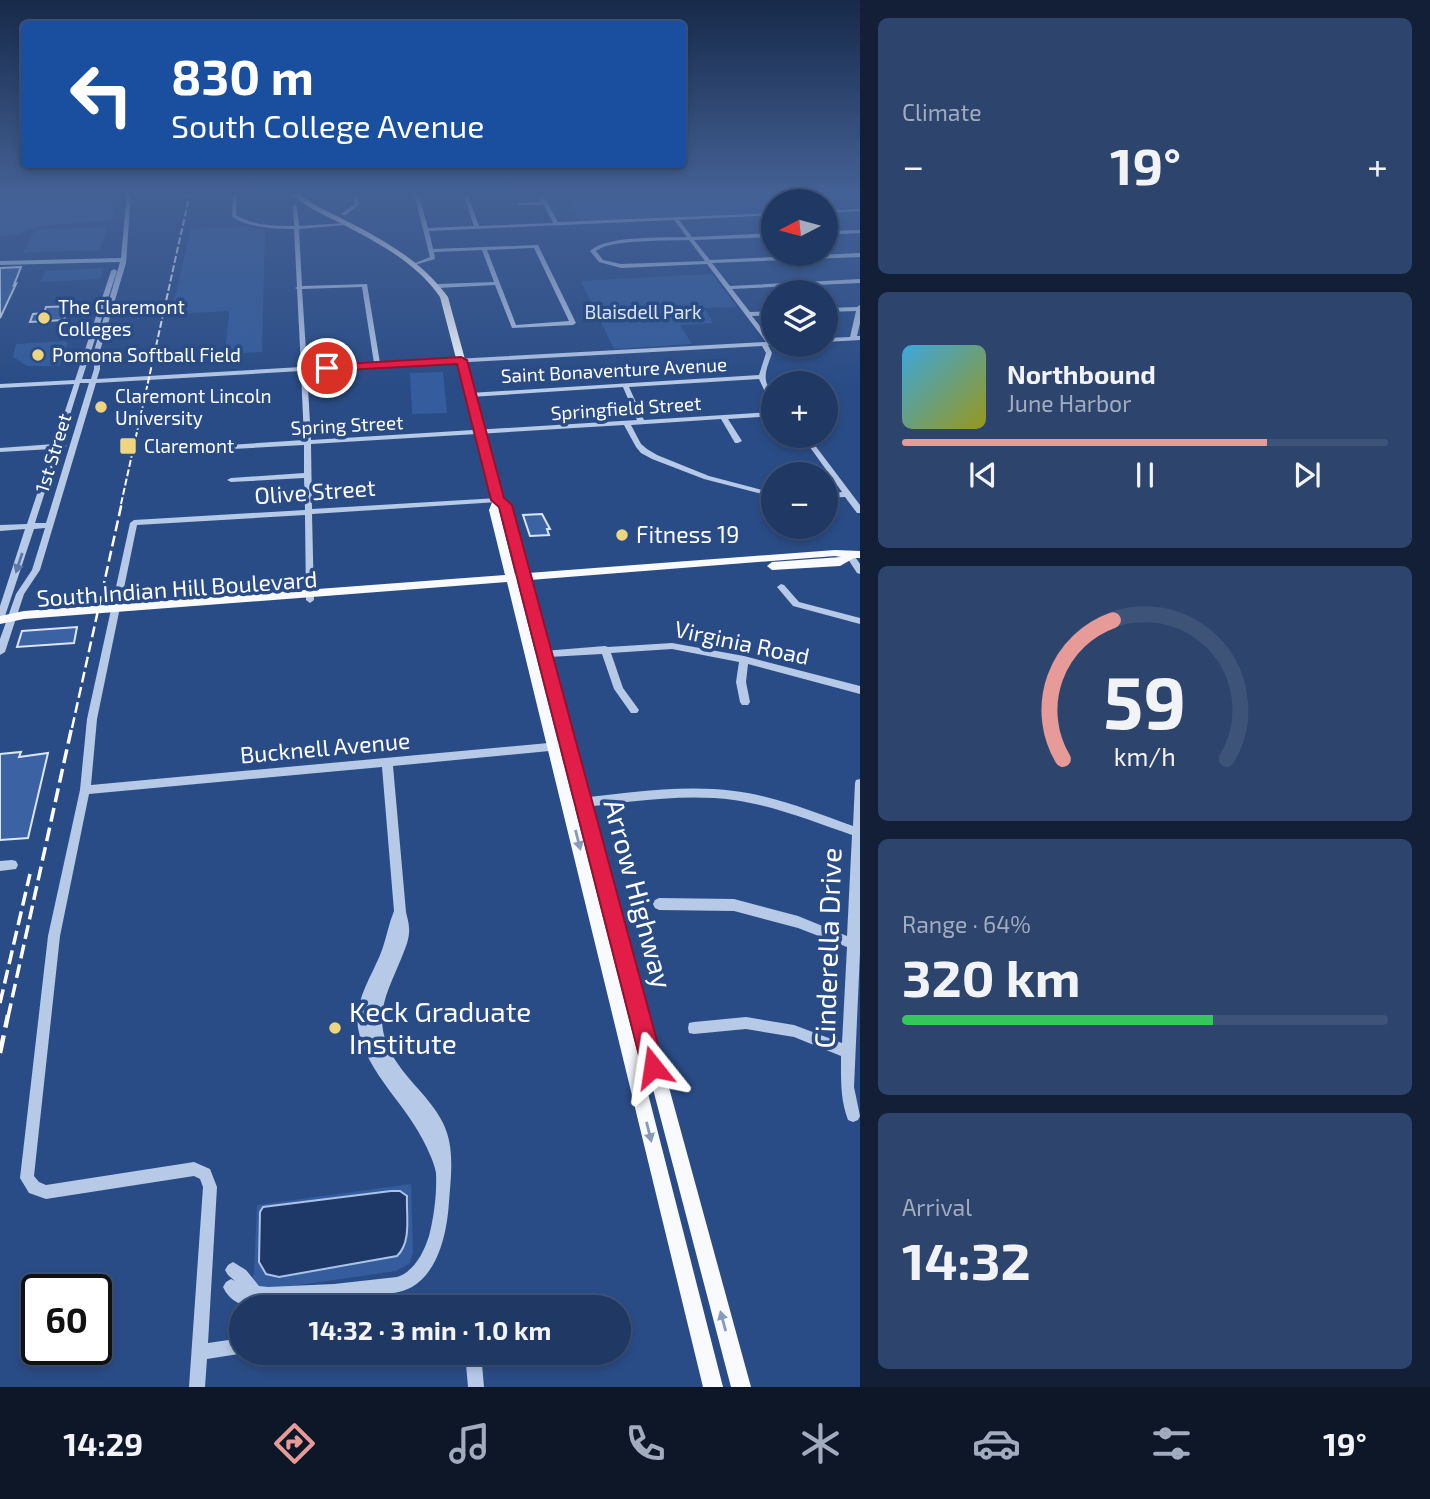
<!DOCTYPE html>
<html lang="en">
<head>
<meta charset="utf-8">
<style>
  :root { --surface:#203964; --page:#2d446d; --text:#f1f3f6; --muted:#a2acbf; --line:#3d5378; --accent:#e69b98 }
  body { margin:0; font-family:"Exo 2",sans-serif; background:var(--page); color:var(--text); height:100vh; display:flex; flex-direction:column; font-size:26px; white-space:nowrap }
  * { box-sizing:border-box; margin:0 }
  p { font-size:23px; color:var(--muted) }
  .icon { flex:none; width:38px; height:38px; fill:none; stroke:currentColor; stroke-width:2; stroke-linecap:round; stroke-linejoin:round }
  .map { position:relative; flex:1; overflow:hidden }
  .side { display:flex; flex-direction:column; gap:18px; padding:18px; background:#121f37; width:570px }
  .side>* { flex:none }
  .top-card { position:absolute; left:21px; top:21px; width:665px; height:147px; border-radius:7px; box-shadow:0 4px 10px #0003,0 0 0 2px var(--line); background:#1a4fa0; color:#fff; overflow:hidden }
  .needle { width:46px; rotate:264deg }
  .buttons { position:absolute; left:761px; top:189px; display:grid; gap:14px }
  .buttons a { display:grid; place-items:center; width:77px; height:77px; border-radius:50%; background:var(--surface); box-shadow:0 4px 10px #0003,0 0 0 2px var(--line); font-size:35px }
  .speed { position:absolute; left:21px; top:1274px; display:flex; gap:14px; font-size:35px; font-weight:700; text-align:center }
  .speed>* { display:grid; place-content:center; width:91px; height:91px; border-radius:50%; background:var(--surface); box-shadow:0 4px 10px #0003,0 0 0 2px var(--line); line-height:1 }
  .speed .limit { border:4px solid #111; border-radius:10px; background:#fff; color:#111 }
  .pin { position:absolute; display:grid; place-items:center; width:60px; height:60px; color:#fff; margin:-30px; border:4px solid #fff; border-radius:50%; box-shadow:0 2px 7px #0007 }
  .me { position:absolute; width:77px; margin:-38px; rotate:345deg; stroke-linejoin:round; filter:drop-shadow(0 0 5px #0008) }
  .turn { display:flex; align-items:center; gap:24px; height:147px; padding:0 35px; font-size:32px }
  .turn .icon { width:91px; height:91px; stroke-width:2.5 }
  .turn b { display:block; font-size:49px; line-height:60px }
  .big { font-size:52px; font-weight:700; line-height:1.1 }
  .side .tile { flex:1; display:flex; flex-direction:column; justify-content:center; gap:10px; min-width:0; padding:0 24px; border-radius:10px; background:var(--page) }
  .side .dial { align-items:center; gap:0 }
  .dial svg { height:182px; overflow:visible; fill:none; stroke:var(--line); stroke-width:7; stroke-linecap:round; text-anchor:middle }
  .dial text { fill:var(--text); stroke:none }
  .song { display:flex; align-items:center; gap:21px }
  .cover { width:84px; height:84px; border-radius:10px; background:linear-gradient(135deg,hsl(200 70% 55%),hsl(60 70% 35%)) }
  .played { height:7px; border-radius:4px; background:linear-gradient(90deg,var(--accent) 75%,var(--line) 75%) }
  .keys { display:flex; justify-content:space-around; direction:ltr }
  .heat { display:flex; justify-content:space-between; align-items:center; font-size:38px; direction:ltr }
  .charge { height:10px; border-radius:5px; background:linear-gradient(90deg,#34c759 64%,var(--line) 0) }
  .trip { position:absolute; left:229px; top:1295px; width:402px; height:70px; border-radius:35px; background:var(--surface); box-shadow:0 4px 10px #0003,0 0 0 2px var(--line); font-weight:700; line-height:70px; text-align:center }
  .tab-bar { display:flex; height:112px; justify-content:space-around; align-items:center; background:#0d1728; color:var(--muted) }
  .tab-bar .icon { width:49px; height:49px }
  .tab-bar .on { color:var(--accent) }
  .tab-bar b { font-size:32px; color:var(--text) }
  main { display:flex; flex:1; min-height:0 }
  .map>svg:first-child { display:block }
  .green { fill:#355d9d }
  .water { fill:#1e3967; stroke:#abc3e8; stroke-width:2 }
  .building { fill:#3b62a2; stroke:#d9e5f6; stroke-width:2 }
  .lines { fill:none; stroke-linecap:round; stroke-linejoin:round }
  .minor { fill:#b6c9e7; fill-rule:evenodd }
  .major { fill:#f8fafe; fill-rule:evenodd }
  .rail-far3 { stroke:#fff; stroke-width:2; stroke-dasharray:7 2.5; stroke-linecap:butt }
  .rail-far2 { stroke:#fff; stroke-width:2.5; stroke-dasharray:11 4.5; stroke-linecap:butt }
  .rail-far1 { stroke:#fff; stroke-width:3.5; stroke-dasharray:14 6; stroke-linecap:butt }
  .rail { stroke:#fff; stroke-width:4.5; stroke-dasharray:18 8; stroke-linecap:butt }
  .oneway { fill:#5b78a8 }
  .oneway2 { fill:#879abc }
  .route { fill:#e11d48; stroke:#92132f; stroke-width:2 }
  .poi-dot { fill:#eed57e; stroke:#2a4c86; stroke-width:2.5 }
  .labels { text-anchor:middle; stroke-width:7; stroke-linejoin:round; paint-order:stroke }
  .far-poi-label { font-size:19px; fill:#fff; stroke:#2a4c86; text-anchor:start }
  .far-park-label { font-size:19px; fill:#d9e5f6; stroke:#2a4c86 }
  .far-street-label { font-size:19px; fill:#fff; stroke:#2a4c86 }
  .street-label { font-size:23px; fill:#fff; stroke:#2a4c86 }
  .poi-label { font-size:23px; fill:#fff; stroke:#2a4c86; text-anchor:start }
  .near-street-label { font-size:28px; fill:#fff; stroke:#2a4c86 }
  .near-poi-label { font-size:28px; fill:#fff; stroke:#2a4c86; text-anchor:start }
</style>
</head>
<body>
<main>
<div class="map">
<svg width="860" height="1387" viewBox="0 0 860 1387">
  <rect width="100%" height="100%" fill="#2a4c86"/>
  <path class="green" d="M 0,193 L 10,195 L 113,193 L 113,220 L 36,226 L 17,235 L 0,236 Z
    M 565,193 L 788,193 L 797,201 L 774,201 L 773,213 L 581,221 Z
    M 108,227 L 99,250 L 23,253 L 35,230 Z
    M 244,227 L 265,229 L 262,352 L 225,354 L 229,311 L 171,314 L 191,229 Z
    M 104,268 L 100,279 L 40,282 L 46,271 Z
    M 712,274 L 737,307 L 704,308 L 713,323 L 680,325 L 692,344 L 614,349 L 581,281 Z
    M 64,341 L 68,343 L 59,366 L 27,366 L 13,357 L 16,344 Z
    M 443,372 L 447,413 L 412,414 L 410,373 Z
    M 411,1184 L 413,1253 L 409,1264 L 396,1271 L 264,1290 L 254,1288 L 251,1279 L 254,1274 L 257,1205 Z"/>
  <path class="water" d="M 391,1191 L 400,1191 L 407,1196 C 406,1215 412,1242 397,1256 L 279,1277 L 266,1274 L 259,1262 L 260,1212 L 263,1207 Z"/>
  <path class="building" d="M 21,267 L 14,285 L 16,284 L 0,318 L 0,268 Z
    M 80,306 L 78,313 L 66,313 L 64,320 L 30,322 L 33,314 L 44,313 L 46,307 Z
    M 542,514 L 550,529 L 547,529 L 549,535 L 530,536 L 523,515 Z
    M 77,627 L 74,643 L 17,647 L 22,631 Z
    M 21,752 L 19,757 L 48,753 L 28,838 L 0,840 L 0,754 Z"/>
  <g class="lines">
    <path class="minor" d="M 127,193 L 131,193 L 126,263 L 100,351 L 100,369 L 97,379 L 301,367 L 297,289 L 295,288 L 297,287 L 294,229 C 273,229 251,228 232,217 L 233,193 L 237,193 L 236,215 C 254,226 274,226 294,226 L 293,206 L 295,205 L 297,206 L 299,226 L 345,223 L 345,225 L 299,229 L 302,286 L 367,284 L 380,363 L 766,342 L 707,264 L 621,268 L 599,262 L 590,251 C 607,235 663,238 687,237 L 674,220 L 429,231 L 433,249 L 538,245 L 576,323 L 573,325 L 512,328 L 495,285 L 438,288 L 435,286 L 438,284 L 494,282 L 482,250 L 434,252 L 435,259 L 415,265 L 415,263 L 430,257 L 414,193 L 418,193 L 428,228 L 474,226 L 463,193 L 467,193 L 479,226 L 553,223 L 544,205 L 519,205 L 517,204 L 519,203 L 542,202 L 538,193 L 542,193 L 558,222 L 774,213 L 774,215 L 679,220 L 692,237 L 774,233 L 774,237 L 694,240 L 710,260 L 860,253 L 860,257 L 712,263 L 730,286 L 860,279 L 860,283 L 732,289 L 750,312 L 774,311 L 774,315 L 752,316 L 772,341 L 774,341 L 774,345 L 768,345 L 772,353 C 769,363 763,374 767,384 C 770,391 774,392 774,401 L 765,392 L 759,379 L 629,387 L 644,420 L 774,412 L 774,416 L 728,419 L 742,441 L 738,443 L 735,443 L 721,419 L 631,425 L 641,444 L 647,449 L 657,455 L 709,476 L 774,493 L 774,497 L 704,479 L 652,459 L 641,453 L 636,447 L 624,425 L 311,444 L 312,509 L 498,498 L 502,500 L 498,502 L 312,514 L 314,600 L 310,603 L 306,600 L 305,515 L 137,525 L 97,719 L 91,785 L 570,741 L 574,742 L 575,745 L 574,748 L 570,749 L 393,766 L 406,912 C 407,917 409,923 409,928 C 410,938 405,949 401,959 C 391,984 377,1007 384,1035 C 393,1071 428,1092 443,1123 C 455,1147 451,1176 449,1202 C 447,1232 439,1271 412,1287 C 401,1293 387,1294 375,1295 C 345,1299 315,1301 285,1302 C 265,1312 233,1310 223,1287 L 226,1282 L 231,1279 L 235,1281 L 228,1275 L 225,1270 L 228,1265 L 233,1262 L 246,1270 L 259,1286 L 268,1287 L 334,1284 L 397,1277 C 414,1272 424,1252 429,1236 C 434,1217 437,1193 436,1173 C 435,1167 433,1162 431,1157 C 421,1132 405,1111 389,1090 C 375,1071 362,1051 358,1028 C 354,998 374,974 383,947 C 387,935 389,923 394,911 L 382,767 L 89,794 L 60,936 L 34,1176 L 39,1182 L 46,1185 L 194,1162 L 210,1169 L 217,1187 L 208,1343 L 242,1338 L 242,1353 L 245,1353 L 207,1359 L 205,1387 L 189,1387 L 203,1187 L 200,1179 L 194,1176 L 46,1199 L 29,1193 L 20,1178 L 48,936 L 80,790 L 87,719 L 130,523 L 134,520 L 305,510 L 304,478 L 231,482 L 227,480 L 231,478 L 304,473 L 304,445 L 214,450 L 210,448 L 214,446 L 304,440 L 301,371 L 96,383 L 40,570 L 24,594 L 5,652 L 0,655 L 0,639 L 16,594 L 32,570 L 45,528 L 34,529 L 4,619 L 0,622 L 0,606 L 25,529 L 0,531 L 0,525 L 27,524 L 52,449 L 0,452 L 0,448 L 54,444 L 74,384 L 0,388 L 0,384 L 75,380 L 111,271 L 114,269 L 117,271 L 82,379 L 91,379 L 94,369 L 94,351 L 120,262 L 0,265 L 0,261 L 121,258 ZM 689,240 L 705,261 L 621,264 L 603,260 L 596,251 C 611,239 668,241 689,240 ZM 534,248 L 569,321 L 516,325 L 487,250 ZM 362,287 L 374,363 L 307,367 L 302,289 ZM 762,346 L 766,353 L 759,375 L 470,393 L 467,395 L 470,397 L 623,387 L 637,420 L 311,440 L 307,371 ZM 80,383 L 89,383 L 46,523 L 35,523 L 59,448 L 67,446 L 61,444 Z
      M 352,193 L 356,193 L 360,204 L 346,215 L 342,215 L 342,213 L 355,204 Z
      M 860,209 L 860,211 L 826,213 L 826,211 Z
      M 860,230 L 860,233 L 826,235 L 826,231 Z
      M 860,305 L 860,323 L 857,336 L 860,336 L 860,340 L 826,342 L 826,338 L 850,337 L 856,311 L 826,312 L 826,308 L 857,307 Z
      M 802,436 L 808,436 L 860,505 L 860,513 L 857,513 L 845,497 L 826,498 L 826,494 L 842,492 Z
      M 850,553 L 853,554 L 860,564 L 860,574 L 857,573 L 846,556 Z
      M 781,584 L 784,585 L 799,602 L 860,618 L 860,624 L 793,606 L 777,587 Z
      M 672,643 L 744,656 L 860,686 L 860,694 L 748,664 L 746,682 L 750,702 L 748,705 L 742,705 L 740,702 L 736,682 L 739,662 L 672,649 L 611,653 L 623,688 L 639,710 L 637,713 L 631,713 L 614,689 L 602,654 L 531,658 L 526,655 L 531,652 L 605,646 L 608,647 Z
      M 860,779 L 860,953 L 854,1087 L 860,1116 L 858,1120 L 853,1122 L 848,1120 C 840,1099 841,1078 841,1056 L 794,1037 L 746,1029 L 694,1034 L 689,1033 L 688,1028 L 689,1023 L 694,1022 L 746,1017 L 794,1025 L 842,1043 L 847,947 L 798,928 L 734,911 L 659,910 L 655,908 L 653,904 L 655,900 L 659,898 L 734,899 L 798,916 L 847,936 L 852,835 C 814,822 775,806 734,800 C 679,793 624,803 569,809 L 565,807 L 564,804 L 565,801 L 569,799 C 624,794 679,784 734,791 C 775,796 814,812 853,826 L 855,783 L 856,780 Z
      M 12,860 L 16,861 L 18,865 L 16,869 L 0,871 L 0,861 Z
      M 465,1353 L 481,1353 L 484,1387 L 468,1387 Z"/>
    <path class="major" d="M 290,193 C 300,193 309,202 319,207 C 366,231 416,253 448,297 L 503,499 L 510,505 L 528,573 L 835,550 L 860,551 L 860,558 L 854,558 L 840,566 L 772,570 L 767,566 L 772,562 L 841,557 L 835,556 L 530,580 L 751,1387 L 731,1387 L 520,581 L 517,581 L 723,1387 L 703,1387 L 507,582 L 24,619 L 0,624 L 0,616 L 24,611 L 505,575 L 489,510 L 493,500 L 440,297 C 415,261 375,241 336,221 C 320,213 303,205 290,193 ZM 500,506 L 518,574 L 515,574 L 499,510 Z"/>
    <path class="rail-far3" d="M 121,504 L 190,193"/>
    <path class="rail-far2" d="M 72,728 L 122,502"/>
    <path class="rail-far1" d="M 0,1003 L 30,874
      M 8,1017 L 72,726"/>
    <path class="rail" d="M 0,1053 L 8,1015"/>
  </g>
  <defs><path id="oneway-solid" d="M-6-.8H1V-3.2L6.5 0L1 3.2V.8H-6Z" transform="scale(1.75)"/></defs>
  <use class="oneway" href="#oneway-solid" transform="translate(19 563) rotate(108)"/>
  <g class="oneway2">
    <use href="#oneway-solid" transform="translate(578 840) rotate(76)"/>
    <use href="#oneway-solid" transform="translate(649 1132) rotate(76)"/>
    <use href="#oneway-solid" transform="translate(723 1321) rotate(-105)"/>
  </g>
  <linearGradient id="sky" x2="0" y2="1"><stop stop-color="#172a4a"/><stop offset="0.5" stop-color="#446195"/><stop offset="1" stop-color="#446195" stop-opacity="0"/></linearGradient>
  <rect width="860" height="387" fill="url(#sky)"/>
  <path class="route" d="M 461,357 L 467,360 L 504,498 L 512,505 L 664,1067 L 661,1075 L 653,1078 L 646,1075 L 642,1067 L 499,507 L 491,500 L 457,364 L 327,371 L 322,368 L 327,365 Z"/>
  <g class="poi-dot">
    <circle cx="44" cy="318" r="7"/>
    <circle cx="38" cy="355" r="7"/>
    <circle cx="101" cy="407" r="7"/>
    <rect x="119" y="437" width="18" height="18" rx="3.5"/>
    <circle cx="622" cy="535" r="7"/>
    <circle cx="335" cy="1028" r="7"/>
  </g>
  <g class="labels">
    <g class="far-poi-label">
      <text x="58" y="314">The Claremont<tspan x="58" dy="22">Colleges</tspan></text>
      <text x="52" y="362">Pomona Softball Field</text>
      <text x="115" y="403">Claremont Lincoln<tspan x="115" dy="22">University</tspan></text>
      <text x="144" y="453">Claremont</text>
    </g>
    <g class="far-park-label">
      <text x="643" y="319">Blaisdell Park</text>
    </g>
    <g class="far-street-label">
      <text transform="translate(614 370) rotate(-3)" y="7">Saint Bonaventure Avenue</text>
      <text transform="translate(626 408) rotate(-4)" y="7">Springfield Street</text>
      <text transform="translate(347 425) rotate(-3)" y="7">Spring Street</text>
      <text transform="translate(53 453) rotate(-73)" y="7">1st Street</text>
    </g>
    <g class="street-label">
      <text transform="translate(315 492) rotate(-4)" y="8">Olive Street</text>
      <text transform="translate(177 589) rotate(-4)" y="8">South Indian Hill Boulevard</text>
      <text transform="translate(742 643) rotate(12)" y="8">Virginia Road</text>
      <text transform="translate(325 748) rotate(-5)" y="8">Bucknell Avenue</text>
    </g>
    <g class="poi-label">
      <text x="636" y="543">Fitness 19</text>
    </g>
    <g class="near-street-label">
      <text transform="translate(638 894) rotate(75)" y="10">Arrow Highway</text>
      <text transform="translate(828 948) rotate(-88)" y="10">Cinderella Drive</text>
    </g>
    <g class="near-poi-label">
      <text x="349" y="1022">Keck Graduate<tspan x="349" dy="32">Institute</tspan></text>
    </g>
  </g>
</svg>
<div class="buttons">
<a><svg class="needle" viewBox="-14 -14 28 28"><path d="M0-13l5 13h-10z" fill="#e53935"/><path d="M0 13l5-13h-10z" fill="#a2acbf"/></svg></a>
<a><svg class="icon" aria-label="layers" viewBox="0 0 24 24"><path d="M12 4l9 5-9 5-9-5zM3 14l9 5 9-5"/></svg></a>
<a>+</a>
<a>−</a>
</div>
<div class="speed"><div class="limit">60</div></div>
<div class="pin" style="left:327px;top:368px;background:#d93025"><svg class="icon" aria-label="arrive" viewBox="0 0 24 24"><path d="M6 21V4h12l-3 4 3 4H6"/></svg></div>
<svg class="me" style="left:653px;top:1067px" viewBox="-20 -20 40 40"><path d="M0-17L14 15 0 8-14 15z" fill="#e11d48" stroke="#fff" stroke-width="4"/></svg>
<div class="trip">14:32 · 3 min · 1.0 km</div>
<div class="top-card">
<div class="turn"><svg class="icon" aria-label="left" viewBox="0 0 24 24"><path d="M17 20v-9H6M10 6l-5 5 5 5"/></svg><div><b>830 m</b>South College Avenue</div></div>
</div>
</div>
<section class="side">
<div class="tile"><p>Climate</p>
<div class="heat"><a>−</a><b class="big">19°</b><a>+</a></div>
</div>
<div class="tile">
<div class="song"><i class="cover"></i><div><b>Northbound</b><p>June Harbor</p></div></div>
<div class="played"></div>
<div class="keys"><svg class="icon" aria-label="previous" viewBox="0 0 24 24"><path d="M18 5L8 12l10 7zM5 5v14"/></svg><svg class="icon" aria-label="pause" viewBox="0 0 24 24"><path d="M8 5v14M16 5v14"/></svg><svg class="icon" aria-label="next" viewBox="0 0 24 24"><path d="M6 5l10 7-10 7zM19 5v14"/></svg></div>
</div>
<div class="tile dial"><svg viewBox="0 0 100 80">
<path d="M14 69A42 42 0 1 1 86 69"/>
<path d="M14 69A42 42 0 0 1 36 8" stroke="#e69b98"/>
<text x="50" y="56" font-size="32" font-weight="700">59</text>
<text x="50" y="72" font-size="11">km/h</text>
</svg></div>
<div class="tile"><p>Range · 64%</p><b class="big">320 km</b><div class="charge"></div></div>
<div class="tile"><p>Arrival</p><b class="big">14:32</b></div>
</section>
</main>
<nav class="tab-bar">
<b>14:29</b>
<svg class="icon on" aria-label="directions" viewBox="0 0 24 24"><path d="M12 3l9 9-9 9-9-9zM9 14v-3h6M13 9l2 2-2 2"/></svg>
<svg class="icon" aria-label="music" viewBox="0 0 24 24"><path d="M9 18V5l10-2v13"/><circle cx="6" cy="18" r="3"/><circle cx="16" cy="16" r="3"/></svg>
<svg class="icon" aria-label="phone" viewBox="0 0 24 24"><path d="M5 4h4l2 5-3 2q2 4 5 5l2-3 5 2v4C11 20 4 13 5 4z"/></svg>
<svg class="icon" aria-label="climate" viewBox="0 0 24 24"><path d="M12 3v18M4 7l16 10M4 17L20 7"/></svg>
<svg class="icon" aria-label="car" viewBox="0 0 24 24"><path d="M5 17H2v-5l4-1 3-4h7l3 4 3 1v5h-3M9 17h6M6 11h13"/><circle cx="7" cy="17" r="2"/><circle cx="17" cy="17" r="2"/></svg>
<svg class="icon" aria-label="filters" viewBox="0 0 24 24"><path d="M4 7h16M4 17h16"/><circle cx="9" cy="7" r="2"/><circle cx="15" cy="17" r="2"/></svg>
<b>19°</b>
</nav>
</body>
</html>
